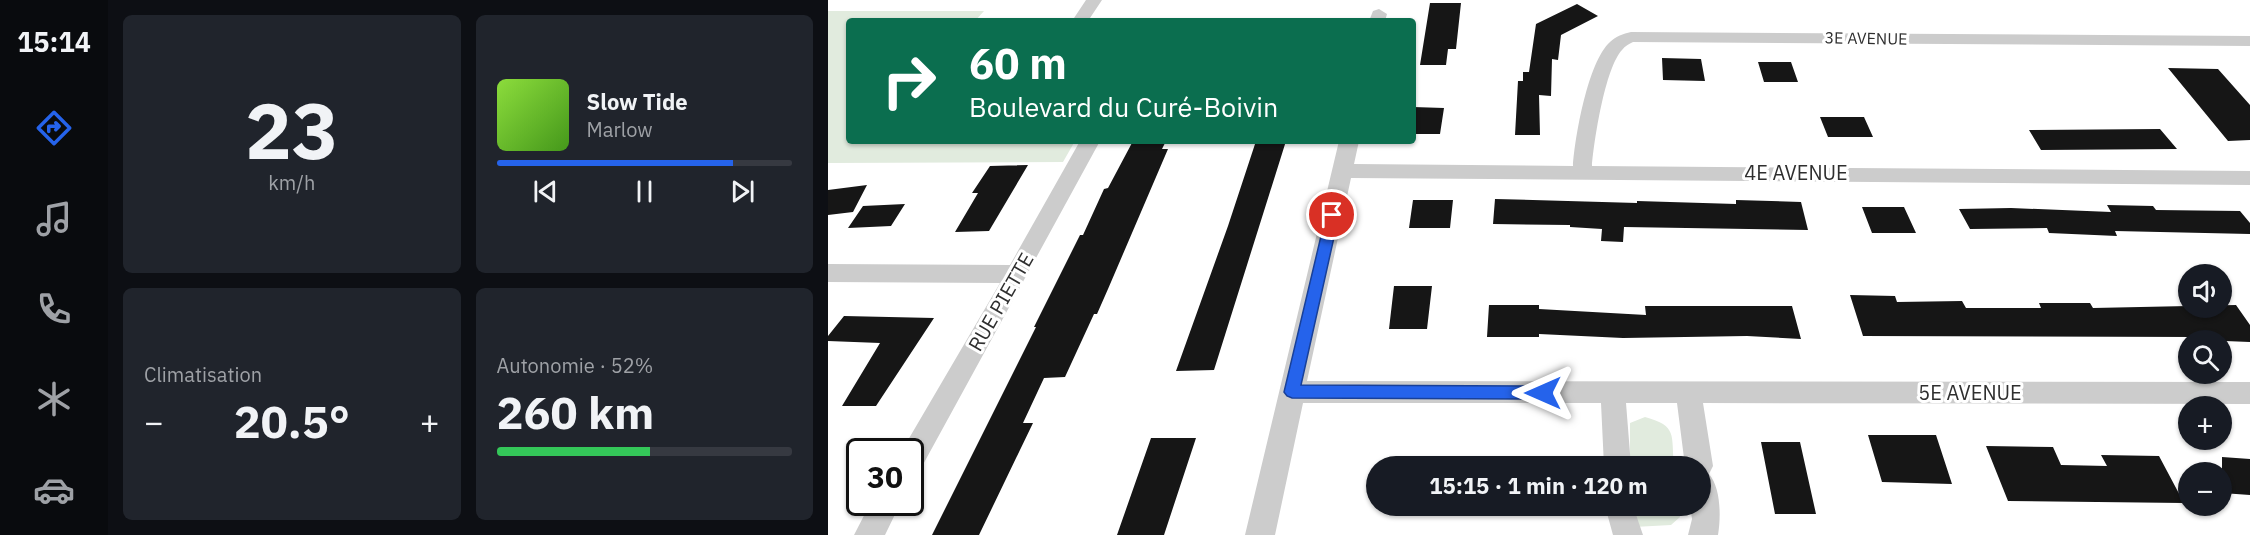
<!DOCTYPE html>
<html lang="fr">
<head>
<meta charset="utf-8">
<style>
  :root { --surface:#171b24; --page:#20242c; --text:#f1f3f6; --muted:#9ea1a6; --line:#363941; --accent:#2563eb }
  body { margin:0; font-family:"IBM Plex Sans",sans-serif; background:var(--page); color:var(--text); height:100vh; display:flex; flex-direction:column; font-size:22px; white-space:nowrap }
  * { box-sizing:border-box; margin:0 }
  p { font-size:20px; color:var(--muted) }
  .icon { flex:none; width:33px; height:33px; fill:none; stroke:currentColor; stroke-width:2; stroke-linecap:round; stroke-linejoin:round }
  .map { position:relative; flex:1; overflow:hidden }
  .sheet { display:flex; flex-direction:column; gap:15px; padding:15px; background:#0d0f14; width:720px }
  .sheet>* { flex:none }
  .guide { position:absolute; left:18px; top:18px; width:570px; height:126px; border-radius:6px; box-shadow:0 2px 4px #0004; background:#0b6e4f; color:#fff; overflow:hidden }
  .buttons { position:absolute; left:1350px; top:264px; display:grid; gap:12px }
  .buttons a { display:grid; place-items:center; width:54px; height:54px; border-radius:50%; background:var(--surface); box-shadow:0 2px 4px #0004; font-size:30px }
  .speed { position:absolute; left:18px; top:438px; display:flex; gap:12px; font-size:30px; font-weight:700; text-align:center }
  .speed>* { display:grid; place-content:center; width:78px; height:78px; border-radius:50%; background:var(--surface); box-shadow:0 2px 4px #0004; line-height:1 }
  .speed .limit { border:3px solid #111; border-radius:9px; background:#fff; color:#111 }
  .pin { position:absolute; display:grid; place-items:center; width:51px; height:51px; color:#fff; margin:-26px; border:3px solid #fff; border-radius:50%; box-shadow:0 2px 6px #0007 }
  .me { position:absolute; width:66px; margin:-33px; rotate:270deg; stroke-linejoin:round; filter:drop-shadow(0 0 4px #0008) }
  .turn { display:flex; align-items:center; gap:21px; height:126px; padding:0 24px; font-size:27px }
  .turn .icon { width:78px; height:78px; stroke-width:2.5 }
  .turn b { display:block; font-size:42px; line-height:51px }
  .big { font-size:45px; font-weight:800; line-height:1.1 }
  .sheet .card { flex:1; display:flex; flex-direction:column; justify-content:center; gap:9px; min-width:0; padding:0 21px; border-radius:9px; background:var(--page) }
  .sheet .dial { align-items:center; gap:0 }
  .dial b { font-size:78px; line-height:1 }
  .song { display:flex; align-items:center; gap:18px }
  .cover { width:72px; height:72px; border-radius:9px; background:linear-gradient(135deg,hsl(90 70% 55%),hsl(100 70% 35%)) }
  .played { height:6px; border-radius:3px; background:linear-gradient(90deg,var(--accent) 80%,var(--line) 80%) }
  .keys { display:flex; justify-content:space-around; direction:ltr }
  .heat { display:flex; justify-content:space-between; align-items:center; font-size:33px; direction:ltr }
  .charge { height:9px; border-radius:4px; background:linear-gradient(90deg,#34c759 52%,var(--line) 0) }
  .sheet .tiles { flex:1; display:grid; gap:15px; grid-template-columns:repeat(2,1fr) }
  .trip { position:absolute; left:538px; top:456px; width:345px; height:60px; border-radius:30px; background:var(--surface); box-shadow:0 2px 4px #0004; font-weight:800; line-height:60px; text-align:center }
  main { display:flex; flex:1; min-height:0 }
  .tab-bar { display:flex; flex-direction:column; width:108px; justify-content:space-around; align-items:center; background:#090b0e; color:var(--muted) }
  .tab-bar .icon { width:42px; height:42px }
  .tab-bar .on { color:var(--accent) }
  .tab-bar b { font-size:27px; color:var(--text) }
  .map>svg:first-child { display:block }
  .green { fill:#e1ebde }
  .building { fill:#161616 }
  .lines { fill:none; stroke-linecap:round; stroke-linejoin:round }
  .service { fill:#ccc; fill-rule:evenodd }
  .minor { fill:#ccc; fill-rule:evenodd }
  .route { fill:#2563eb; stroke:#184099; stroke-width:1.5 }
  .labels { text-anchor:middle; stroke-width:6; stroke-linejoin:round; paint-order:stroke }
  .far-street-label { font-size:16px; fill:#2f2f2f; stroke:#fff }
  .street-label { font-size:20px; fill:#2f2f2f; stroke:#fff }
</style>
</head>
<body>
<main>
<nav class="tab-bar">
<b>15:14</b>
<svg class="icon on" aria-label="directions" viewBox="0 0 24 24"><path d="M12 3l9 9-9 9-9-9zM9 14v-3h6M13 9l2 2-2 2"/></svg>
<svg class="icon" aria-label="music" viewBox="0 0 24 24"><path d="M9 18V5l10-2v13"/><circle cx="6" cy="18" r="3"/><circle cx="16" cy="16" r="3"/></svg>
<svg class="icon" aria-label="phone" viewBox="0 0 24 24"><path d="M5 4h4l2 5-3 2q2 4 5 5l2-3 5 2v4C11 20 4 13 5 4z"/></svg>
<svg class="icon" aria-label="climate" viewBox="0 0 24 24"><path d="M12 3v18M4 7l16 10M4 17L20 7"/></svg>
<svg class="icon" aria-label="car" viewBox="0 0 24 24"><path d="M5 17H2v-5l4-1 3-4h7l3 4 3 1v5h-3M9 17h6M6 11h13"/><circle cx="7" cy="17" r="2"/><circle cx="17" cy="17" r="2"/></svg>
</nav>
<section class="sheet">
<div class="tiles">
<div class="card dial"><b>23</b><p>km/h</p></div>
<div class="card">
<div class="song"><i class="cover"></i><div><b>Slow Tide</b><p>Marlow</p></div></div>
<div class="played"></div>
<div class="keys"><svg class="icon" aria-label="previous" viewBox="0 0 24 24"><path d="M18 5L8 12l10 7zM5 5v14"/></svg><svg class="icon" aria-label="pause" viewBox="0 0 24 24"><path d="M8 5v14M16 5v14"/></svg><svg class="icon" aria-label="next" viewBox="0 0 24 24"><path d="M6 5l10 7-10 7zM19 5v14"/></svg></div>
</div>
<div class="card"><p>Climatisation</p>
<div class="heat"><a>−</a><b class="big">20.5°</b><a>+</a></div>
</div>
<div class="card"><p>Autonomie · 52%</p><b class="big">260 km</b><div class="charge"></div></div>
</div>
</section>
<div class="map">
<svg width="1422" height="535" viewBox="0 0 1422 535">
  <rect width="100%" height="100%" fill="#fff"/>
  <path class="green" d="M 0,11 L 156,11 L 147,21 L 21,21 L 21,141 L 247,141 L 235,162 L 0,163 Z
    M 817,417 C 850,426 843,435 846,466 L 802,466 L 802,423 Z
    M 805,506 L 851,506 L 852,517 L 843,525 L 806,527 Z"/>
  <path class="building" d="M 602,3 L 633,3 L 628,49 L 620,49 L 618,65 L 592,65 Z
    M 749,4 L 770,16 L 733,35 L 730,60 L 724,59 L 723,96 L 711,95 L 712,135 L 687,135 L 690,81 L 695,81 L 695,72 L 701,72 L 708,24 Z
    M 834,58 L 873,59 L 877,81 L 835,80 Z
    M 930,62 L 963,62 L 970,82 L 936,82 Z
    M 1340,68 L 1390,69 L 1422,105 L 1422,140 L 1400,141 Z
    M 585,107 L 616,108 L 612,134 L 585,134 Z
    M 992,117 L 1036,117 L 1045,137 L 1000,137 Z
    M 1332,129 L 1349,149 L 1213,150 L 1201,130 Z
    M 305,141 L 338,141 L 334,149 L 340,149 L 280,289 L 269,314 L 266,314 L 237,377 L 216,378 L 195,423 L 205,423 L 151,535 L 104,535 L 208,327 L 206,327 L 252,235 L 255,235 L 276,189 L 280,188 Z
    M 428,141 L 458,141 L 386,370 L 348,371 L 400,226 Z
    M 200,165 L 161,231 L 127,232 L 150,193 L 144,193 L 162,166 Z
    M 39,185 L 25,212 L 0,215 L 0,190 Z
    M 667,199 L 809,203 L 809,201 L 908,204 L 908,200 L 973,202 L 980,230 L 796,227 L 795,242 L 773,241 L 774,229 L 742,227 L 742,225 L 665,224 Z
    M 585,200 L 625,200 L 622,228 L 581,228 Z
    M 77,204 L 63,226 L 20,228 L 35,206 Z
    M 1279,205 L 1325,206 L 1328,210 L 1412,211 L 1422,223 L 1422,234 L 1287,231 L 1289,236 L 1221,233 L 1219,228 L 1142,229 L 1131,209 L 1183,208 L 1283,212 Z
    M 1034,207 L 1076,207 L 1088,233 L 1044,233 Z
    M 566,286 L 604,286 L 599,329 L 561,329 Z
    M 1022,295 L 1067,296 L 1069,302 L 1134,301 L 1138,308 L 1213,308 L 1211,303 L 1262,303 L 1265,308 L 1408,305 L 1422,325 L 1422,342 L 1372,340 L 1369,337 L 1035,336 Z
    M 661,305 L 711,305 L 711,309 L 818,315 L 817,306 L 964,306 L 973,339 L 919,336 L 795,338 L 711,334 L 711,337 L 659,337 Z
    M 16,316 L 106,318 L 48,406 L 14,406 L 52,343 L 0,341 L 0,336 Z
    M 1040,435 L 1108,435 L 1124,484 L 1054,482 Z
    M 323,438 L 368,438 L 336,535 L 289,535 Z
    M 933,442 L 972,442 L 988,514 L 947,514 Z
    M 1158,446 L 1225,447 L 1233,465 L 1279,466 L 1273,455 L 1331,456 L 1356,503 L 1180,501 Z
    M 1394,457 L 1422,459 L 1422,495 L 1394,493 Z"/>
  <g class="lines">
    <path class="service" d="M 155,141 L 267,141 L 262,144 L 160,144 Z"/>
    <path class="minor" d="M 258,0 L 274,0 L 260,21 L 244,21 Z
      M 551,9 L 559,14 L 557,21 L 541,21 L 545,11 Z
      M 803,32 L 1422,36 L 1422,46 L 805,42 C 801,44 797,46 794,50 C 777,68 766,141 764,166 L 1422,171 L 1422,185 L 523,178 L 479,381 L 1422,382 L 1422,404 L 875,403 L 885,466 L 881,474 C 893,488 893,517 890,535 L 860,535 L 864,519 L 862,506 L 873,506 L 873,466 L 857,466 L 849,403 L 798,403 L 803,466 L 776,466 L 773,403 L 475,403 L 447,535 L 417,535 L 511,141 L 531,141 L 526,164 L 745,166 C 747,136 760,62 782,42 C 788,36 795,34 803,32 Z
      M 252,141 L 272,141 L 92,470 L 82,473 L 82,452 L 73,452 L 172,283 L 0,282 L 0,264 L 182,265 Z
      M 43,502 L 73,502 L 57,535 L 26,535 Z
      M 777,506 L 805,506 L 815,535 L 785,535 Z"/>
  </g>
  <path class="route" d="M 504,210 L 511,215 L 473,385 L 715,386 L 721,388 L 723,393 L 721,397 L 715,399 L 464,398 L 459,396 L 456,392 L 498,215 Z"/>
  <g class="labels">
    <g class="far-street-label">
      <text transform="translate(1038 38) rotate(1)" y="6">3E AVENUE</text>
    </g>
    <g class="street-label">
      <text x="968" y="180">4E AVENUE</text>
      <text transform="translate(173 302) rotate(-60)" y="7">RUE PIETTE</text>
      <text x="1142" y="400">5E AVENUE</text>
    </g>
  </g>
</svg>
<div class="buttons">
<a><svg class="icon" aria-label="sound" viewBox="0 0 24 24"><path d="M4 9h4l5-4v14l-5-4H4zM17 9q2 3 0 6"/></svg></a>
<a><svg class="icon" aria-label="search" viewBox="0 0 24 24"><circle cx="10" cy="10" r="6"/><path d="M15 15l6 6"/></svg></a>
<a>+</a>
<a>−</a>
</div>
<div class="speed"><div class="limit">30</div></div>
<div class="pin" style="left:504px;top:215px;background:#d93025"><svg class="icon" aria-label="arrive" viewBox="0 0 24 24"><path d="M6 21V4h12l-3 4 3 4H6"/></svg></div>
<svg class="me" style="left:715px;top:393px" viewBox="-20 -20 40 40"><path d="M0-17L14 15 0 8-14 15z" fill="#2563eb" stroke="#fff" stroke-width="4"/></svg>
<div class="trip">15:15 · 1 min · 120 m</div>
<div class="guide">
<div class="turn"><svg class="icon" aria-label="right" viewBox="0 0 24 24"><path d="M7 20v-9h11M14 6l5 5-5 5"/></svg><div><b>60 m</b>Boulevard du Curé-Boivin</div></div>
</div>
</div>
</main>
</body>
</html>
